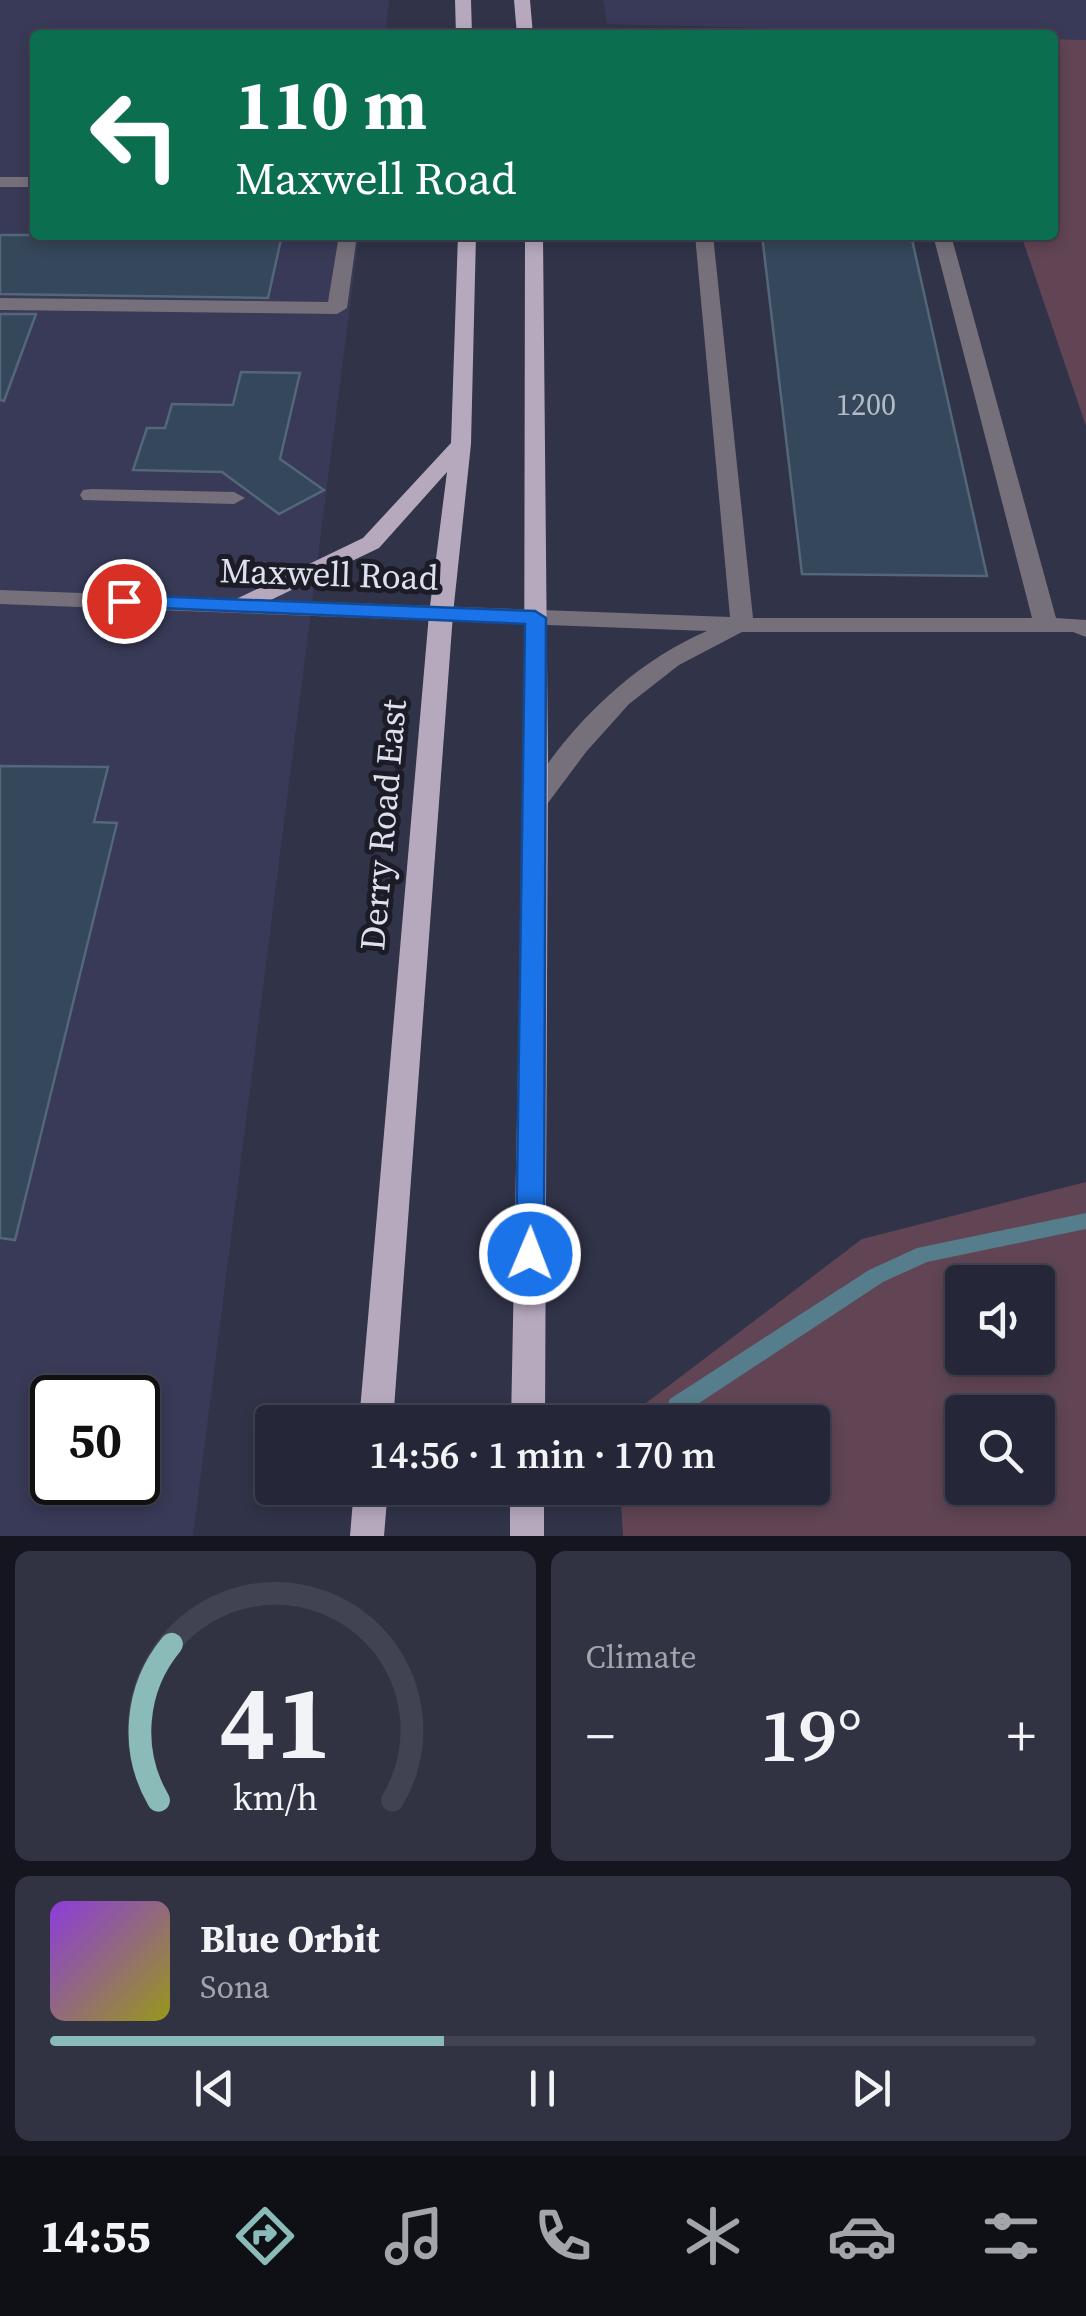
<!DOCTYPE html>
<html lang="en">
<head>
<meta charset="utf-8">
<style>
  :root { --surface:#252637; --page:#313242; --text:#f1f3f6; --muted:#a3a5ad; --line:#424352; --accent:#8bbbb9 }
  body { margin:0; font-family:"Source Serif 4",serif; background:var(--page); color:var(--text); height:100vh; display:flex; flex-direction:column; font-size:38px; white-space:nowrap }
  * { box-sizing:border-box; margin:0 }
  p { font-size:32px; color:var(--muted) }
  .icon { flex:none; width:55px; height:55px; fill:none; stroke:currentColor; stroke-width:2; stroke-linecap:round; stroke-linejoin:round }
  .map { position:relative; height:1536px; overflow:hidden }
  .side { display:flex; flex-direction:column; gap:15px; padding:15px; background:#14151e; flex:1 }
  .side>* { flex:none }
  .banner { position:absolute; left:30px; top:30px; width:1028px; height:210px; border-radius:10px; box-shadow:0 5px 15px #0003,0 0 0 2px var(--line); background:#0b6e4f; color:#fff; overflow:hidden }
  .buttons { position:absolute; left:945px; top:1265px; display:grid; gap:20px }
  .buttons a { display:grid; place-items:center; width:110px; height:110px; border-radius:10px; background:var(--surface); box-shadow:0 5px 15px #0003,0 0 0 2px var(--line); font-size:50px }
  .speed { position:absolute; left:30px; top:1375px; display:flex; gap:20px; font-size:50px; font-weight:700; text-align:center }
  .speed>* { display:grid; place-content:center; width:130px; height:130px; border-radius:50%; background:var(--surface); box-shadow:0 5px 15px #0003,0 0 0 2px var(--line); line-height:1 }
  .speed .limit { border:5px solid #111; border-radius:15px; background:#fff; color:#111 }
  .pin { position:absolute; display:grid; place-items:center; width:85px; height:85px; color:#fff; margin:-42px; border:5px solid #fff; border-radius:50%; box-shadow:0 2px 10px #0007 }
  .me { position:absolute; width:110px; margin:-55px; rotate:1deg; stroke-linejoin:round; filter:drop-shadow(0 0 8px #0008) }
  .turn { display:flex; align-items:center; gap:35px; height:210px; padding:0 40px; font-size:45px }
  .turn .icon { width:130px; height:130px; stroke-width:2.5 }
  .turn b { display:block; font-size:70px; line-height:85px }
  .big { font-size:75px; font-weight:600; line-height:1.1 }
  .side .tile { flex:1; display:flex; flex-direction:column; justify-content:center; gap:15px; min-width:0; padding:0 35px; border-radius:15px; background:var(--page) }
  .side .dial { align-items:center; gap:0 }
  .dial svg { height:260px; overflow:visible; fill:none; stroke:var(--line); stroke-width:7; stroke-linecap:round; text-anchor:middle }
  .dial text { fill:var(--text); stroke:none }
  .song { display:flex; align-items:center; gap:30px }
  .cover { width:120px; height:120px; border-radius:15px; background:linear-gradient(135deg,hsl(270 70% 55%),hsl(60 70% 35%)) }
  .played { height:10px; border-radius:5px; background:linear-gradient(90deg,var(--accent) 40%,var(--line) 40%) }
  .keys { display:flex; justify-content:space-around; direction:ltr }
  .heat { display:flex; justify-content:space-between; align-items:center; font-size:55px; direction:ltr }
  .side .tiles { flex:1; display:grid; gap:15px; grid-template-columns:1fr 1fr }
  .tile:last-child { grid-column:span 2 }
  .trip { position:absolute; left:255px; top:1405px; width:575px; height:100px; border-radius:10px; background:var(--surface); box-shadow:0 5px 15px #0003,0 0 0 2px var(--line); font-weight:600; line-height:100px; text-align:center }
  .menu { display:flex; height:160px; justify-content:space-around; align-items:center; background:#0f0f16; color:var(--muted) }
  .menu .icon { width:70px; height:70px }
  .menu .active { color:var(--accent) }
  .menu b { font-size:45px; color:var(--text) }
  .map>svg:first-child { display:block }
  .built { fill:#383a57; fill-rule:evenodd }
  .green { fill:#614555; fill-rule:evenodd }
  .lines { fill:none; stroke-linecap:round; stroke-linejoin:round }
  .stream { fill:#557d8b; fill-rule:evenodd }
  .building { fill:#35475a; stroke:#53677a; stroke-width:2.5 }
  .minor { fill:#76707a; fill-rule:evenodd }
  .major { fill:#b6a9be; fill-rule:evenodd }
  .route { fill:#1a73e8; stroke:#114b97; stroke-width:2.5 }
  .labels { text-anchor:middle; stroke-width:10; stroke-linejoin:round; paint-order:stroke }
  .number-label { font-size:30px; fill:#b4bac9 }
  .street-label { font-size:35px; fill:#dee0ee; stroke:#1b1c26 }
</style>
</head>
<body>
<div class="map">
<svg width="1086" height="1536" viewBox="0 0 1086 1536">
  <rect width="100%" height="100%" fill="#313349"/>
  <path class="built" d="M 0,0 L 389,0 L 385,35 L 35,35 L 35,235 L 359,235 L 193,1536 L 0,1536 ZM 52,1398 L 138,1398 L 138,1482 L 52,1482 Z
    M 603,0 L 1086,0 L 1086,40 L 1053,39 L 1052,35 L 607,24 Z"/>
  <path class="green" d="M 1053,39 L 1086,40 L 1086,426 L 1021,235 L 1052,235 Z
    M 1086,1182 L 1086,1536 L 623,1536 L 620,1488 L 812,1488 L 812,1422 L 621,1422 L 862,1239 ZM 962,1282 L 1038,1282 L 1038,1358 L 962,1358 ZM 962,1412 L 1038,1412 L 1038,1488 L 962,1488 Z"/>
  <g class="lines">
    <path class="stream" d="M 1086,1213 L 1086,1229 L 927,1262 L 883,1282 L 684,1413 L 677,1415 L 670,1413 L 667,1406 L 670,1399 L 869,1270 L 917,1248 Z"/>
  </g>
  <path class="building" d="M 0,235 L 282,235 L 268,298 L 0,294 Z
    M 762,235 L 911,235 L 987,576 L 802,574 Z
    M 0,314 L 36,314 L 4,401 L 0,400 Z
    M 241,372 L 300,373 L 280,459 L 324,490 L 279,514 L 222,472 L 133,470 L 147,428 L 165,428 L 172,404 L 233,405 Z
    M 0,766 L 108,767 L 94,822 L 117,823 L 15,1240 L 0,1238 Z"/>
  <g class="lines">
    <path class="minor" d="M 525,28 L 613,30 L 621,35 L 519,35 L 520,30 Z
      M 0,177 L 35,177 L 35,187 L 0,187 Z
      M 339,235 L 357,235 L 347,308 L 337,314 L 0,310 L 0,298 L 328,302 Z
      M 695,235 L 713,235 L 753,618 L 1032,618 L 933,235 L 951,235 L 1056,618 L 1086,620 L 1086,637 L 1073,632 L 742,632 L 679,665 L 629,704 L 586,752 L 545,807 L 527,807 L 523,801 C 566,729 630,664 707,631 L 0,604 L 0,590 L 730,617 Z
      M 91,489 L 234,492 L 245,498 L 234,504 L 83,500 L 80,495 L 83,490 Z"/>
    <path class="major" d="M 455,0 L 471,0 L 472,35 L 456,35 Z
      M 514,0 L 530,0 L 533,35 L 517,35 Z
      M 458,235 L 476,235 L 471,444 L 453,614 L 393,1422 L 359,1422 L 429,614 L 447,472 L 379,548 L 248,611 L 232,611 L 229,606 L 232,601 L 363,538 L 451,443 Z
      M 525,235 L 543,235 L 548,766 L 545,1422 L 511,1422 L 524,766 Z
      M 354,1488 L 388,1488 L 384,1536 L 350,1536 Z
      M 510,1488 L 544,1488 L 544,1536 L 510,1536 Z"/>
  </g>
  <path class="route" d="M 124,595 L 535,611 L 546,618 L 544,1254 L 540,1263 L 530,1266 L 520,1263 L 516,1254 L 525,624 L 116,606 L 113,601 L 116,597 Z"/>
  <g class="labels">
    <g class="number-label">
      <text x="866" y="415">1200</text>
    </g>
    <g class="street-label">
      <text transform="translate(329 574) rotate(2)" y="12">Maxwell Road</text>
      <text transform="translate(383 825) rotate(-85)" y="12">Derry Road East</text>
    </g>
  </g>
</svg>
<div class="buttons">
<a><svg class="icon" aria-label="sound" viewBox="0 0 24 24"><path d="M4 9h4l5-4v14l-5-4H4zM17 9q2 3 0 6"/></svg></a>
<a><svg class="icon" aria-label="search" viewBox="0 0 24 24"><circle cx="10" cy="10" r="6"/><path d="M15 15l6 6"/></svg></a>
</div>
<div class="speed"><div class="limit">50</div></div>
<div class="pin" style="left:124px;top:601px;background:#d93025"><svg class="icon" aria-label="arrive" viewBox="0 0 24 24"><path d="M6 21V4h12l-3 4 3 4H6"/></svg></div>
<svg class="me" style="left:530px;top:1254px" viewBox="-20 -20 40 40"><circle r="17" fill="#1a73e8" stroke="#fff" stroke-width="3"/><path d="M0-11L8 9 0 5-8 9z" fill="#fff"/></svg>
<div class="trip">14:56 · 1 min · 170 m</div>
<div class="banner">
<div class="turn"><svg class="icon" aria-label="left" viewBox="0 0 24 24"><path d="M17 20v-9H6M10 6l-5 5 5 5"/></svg><div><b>110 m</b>Maxwell Road</div></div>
</div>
</div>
<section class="side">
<div class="tiles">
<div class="tile dial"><svg viewBox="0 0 100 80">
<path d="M14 69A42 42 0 1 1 86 69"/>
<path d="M14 69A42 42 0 0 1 18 21" stroke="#8bbbb9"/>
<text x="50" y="56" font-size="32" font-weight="700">41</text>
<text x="50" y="72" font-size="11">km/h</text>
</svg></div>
<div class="tile"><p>Climate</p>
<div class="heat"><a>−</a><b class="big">19°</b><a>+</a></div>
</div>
<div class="tile">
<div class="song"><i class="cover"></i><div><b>Blue Orbit</b><p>Sona</p></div></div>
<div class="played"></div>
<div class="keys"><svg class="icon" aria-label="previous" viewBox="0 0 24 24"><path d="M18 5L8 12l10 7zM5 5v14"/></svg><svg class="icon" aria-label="pause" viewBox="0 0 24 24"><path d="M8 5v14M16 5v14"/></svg><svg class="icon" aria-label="next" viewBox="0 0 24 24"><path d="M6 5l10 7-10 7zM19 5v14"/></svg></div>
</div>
</div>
</section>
<nav class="menu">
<b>14:55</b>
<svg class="icon active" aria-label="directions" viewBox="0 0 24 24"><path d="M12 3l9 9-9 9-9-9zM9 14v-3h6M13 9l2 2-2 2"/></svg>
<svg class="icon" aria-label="music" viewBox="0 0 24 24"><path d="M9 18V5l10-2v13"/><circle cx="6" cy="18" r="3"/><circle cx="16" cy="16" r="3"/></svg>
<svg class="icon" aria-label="phone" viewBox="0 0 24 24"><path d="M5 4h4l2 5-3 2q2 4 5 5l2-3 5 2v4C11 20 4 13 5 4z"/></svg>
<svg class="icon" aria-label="climate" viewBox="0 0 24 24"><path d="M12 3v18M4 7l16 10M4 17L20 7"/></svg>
<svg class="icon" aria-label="car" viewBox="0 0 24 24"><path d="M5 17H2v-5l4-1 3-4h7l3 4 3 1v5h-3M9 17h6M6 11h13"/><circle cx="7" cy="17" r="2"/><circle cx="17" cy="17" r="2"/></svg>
<svg class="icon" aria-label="filters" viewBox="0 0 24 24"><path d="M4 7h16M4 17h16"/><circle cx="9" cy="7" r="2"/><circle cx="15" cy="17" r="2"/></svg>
</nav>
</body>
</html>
